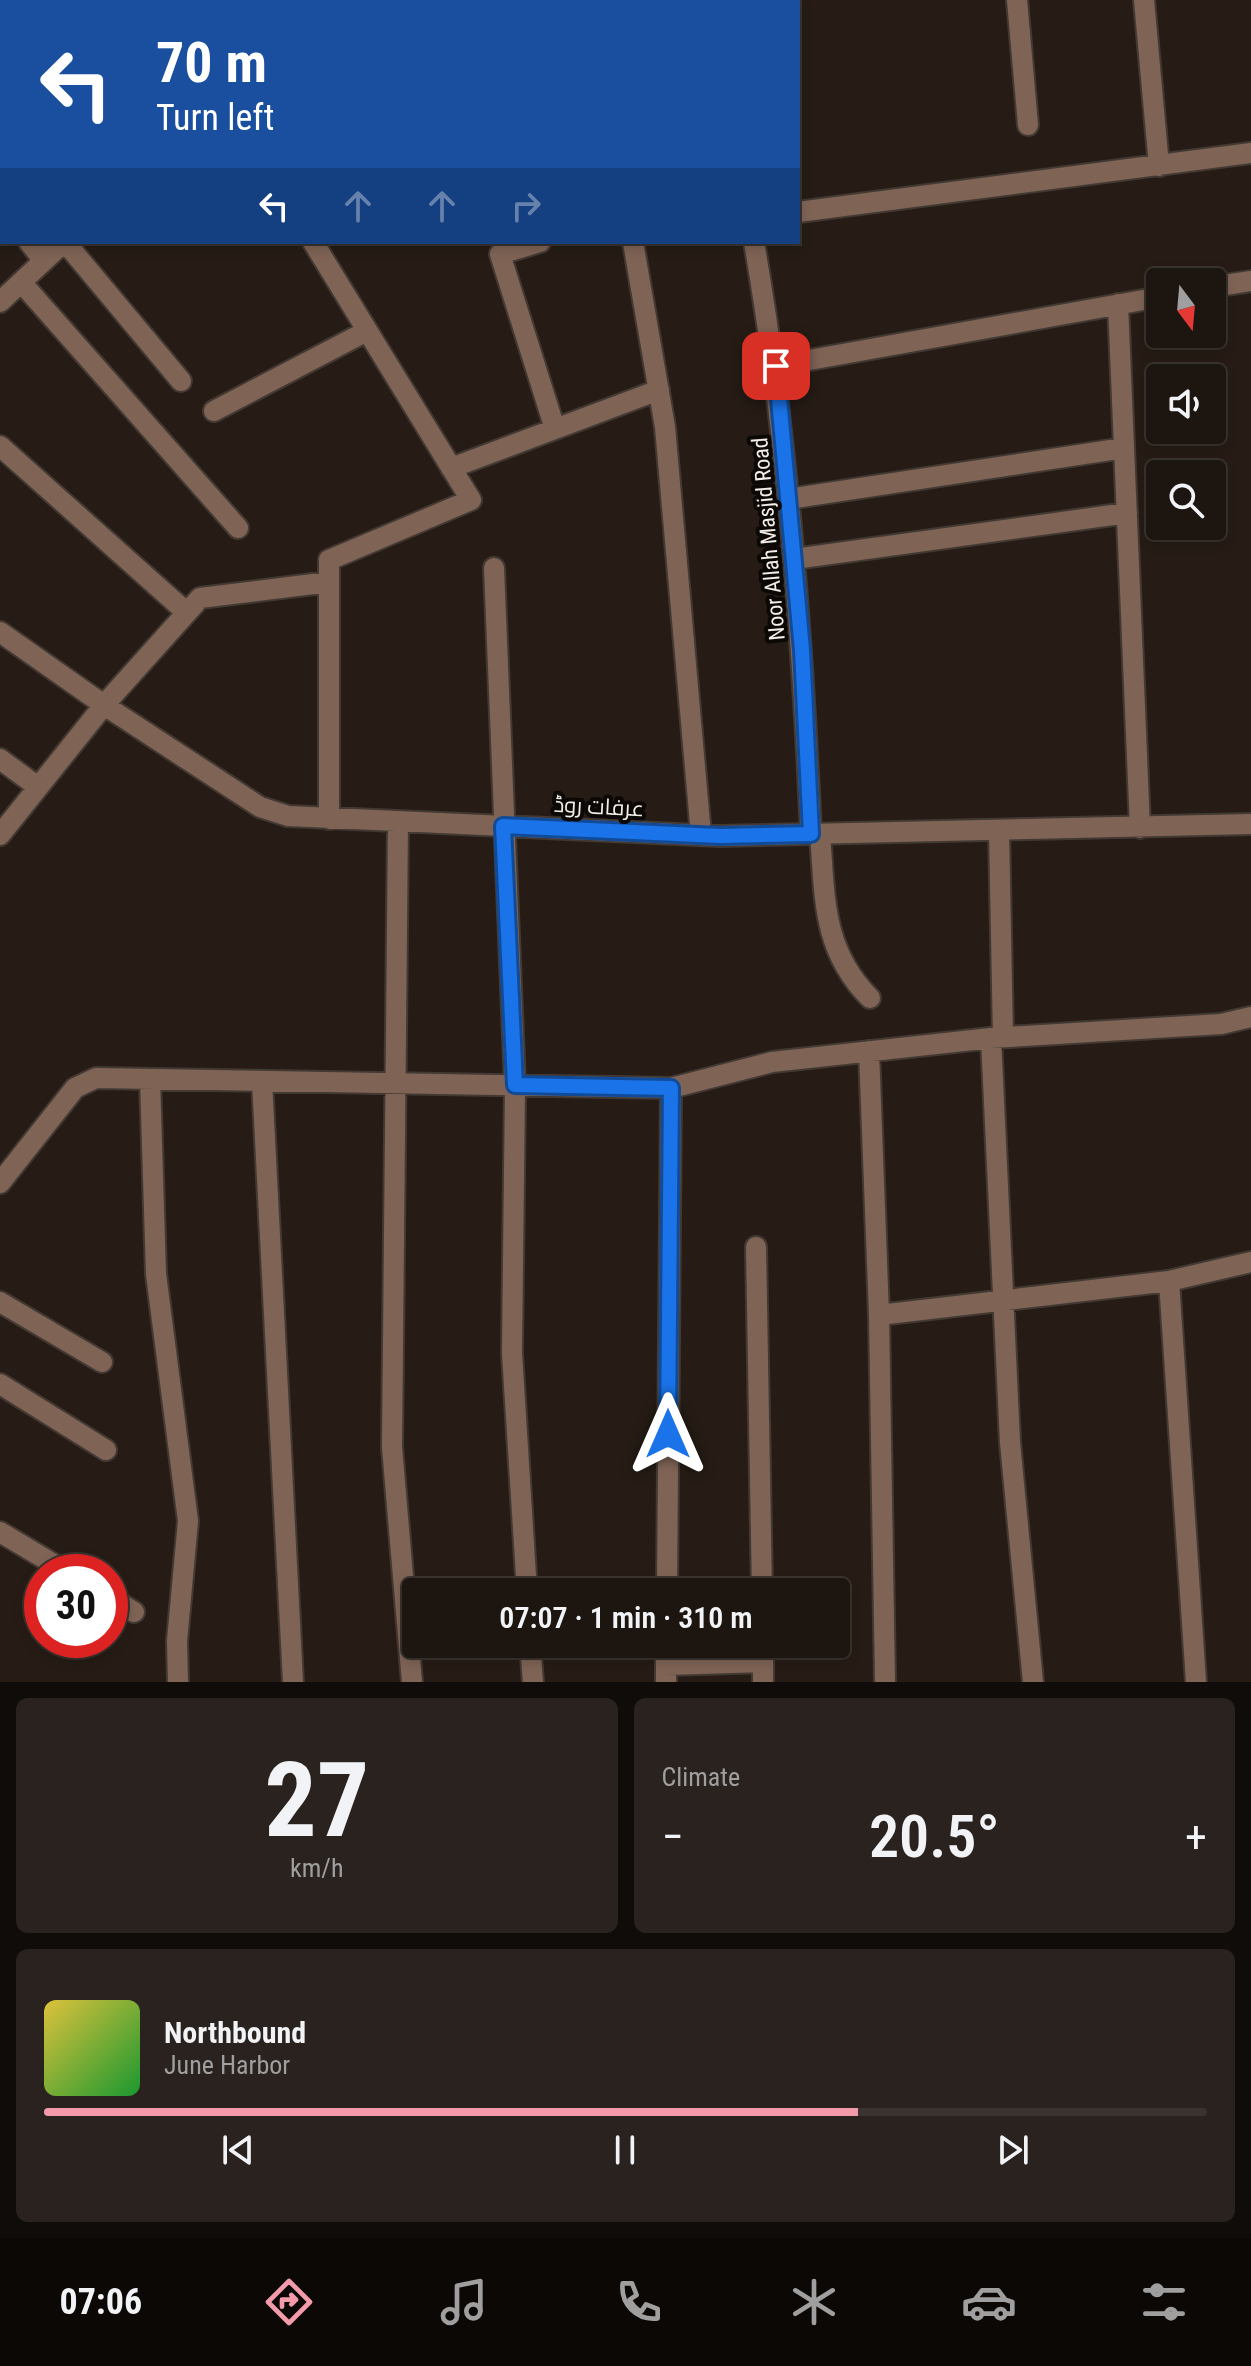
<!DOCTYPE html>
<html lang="en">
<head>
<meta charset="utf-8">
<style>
  :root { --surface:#1c1510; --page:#29221e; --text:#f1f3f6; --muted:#a09f9f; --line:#3a3430; --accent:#f39aab }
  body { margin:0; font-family:"Roboto Condensed",Cairo,sans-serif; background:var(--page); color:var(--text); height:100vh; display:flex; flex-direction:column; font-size:30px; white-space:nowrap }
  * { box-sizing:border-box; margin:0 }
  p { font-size:26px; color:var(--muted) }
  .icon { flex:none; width:44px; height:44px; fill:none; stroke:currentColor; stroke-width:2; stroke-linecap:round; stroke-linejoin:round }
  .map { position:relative; height:1682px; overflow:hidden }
  .panel { display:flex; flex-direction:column; gap:16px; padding:16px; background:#0f0c09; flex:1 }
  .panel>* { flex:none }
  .hud { position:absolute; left:0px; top:0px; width:800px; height:244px; box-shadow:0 4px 12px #0003,0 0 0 2px var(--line); background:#1a4fa0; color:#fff; overflow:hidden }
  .needle { width:52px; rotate:164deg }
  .buttons { position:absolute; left:1146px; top:268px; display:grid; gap:16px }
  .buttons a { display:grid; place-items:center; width:80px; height:80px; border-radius:8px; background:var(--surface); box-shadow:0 4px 12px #0003,0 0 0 2px var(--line); font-size:40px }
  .speed { position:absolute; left:24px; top:1554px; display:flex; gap:16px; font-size:40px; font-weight:700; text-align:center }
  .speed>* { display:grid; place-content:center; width:104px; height:104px; border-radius:50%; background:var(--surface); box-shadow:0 4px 12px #0003,0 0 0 2px var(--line); line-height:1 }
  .speed .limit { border:12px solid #d22; background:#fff; color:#111 }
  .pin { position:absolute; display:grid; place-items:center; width:68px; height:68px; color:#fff; margin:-34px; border-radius:16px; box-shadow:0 4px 12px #0006 }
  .me { position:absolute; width:88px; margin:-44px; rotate:0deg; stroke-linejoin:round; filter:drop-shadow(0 0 6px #0008) }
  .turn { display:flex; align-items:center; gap:28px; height:168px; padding:0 24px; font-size:36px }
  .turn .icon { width:104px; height:104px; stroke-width:2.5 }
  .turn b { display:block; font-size:56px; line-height:68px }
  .lanes { display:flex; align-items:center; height:76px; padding:0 24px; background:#0003; justify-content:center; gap:40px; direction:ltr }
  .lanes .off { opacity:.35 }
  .big { font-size:60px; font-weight:600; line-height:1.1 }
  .panel .card { flex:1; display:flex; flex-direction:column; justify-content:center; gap:12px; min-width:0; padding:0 28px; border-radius:12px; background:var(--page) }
  .panel .dial { align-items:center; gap:0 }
  .dial b { font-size:104px; line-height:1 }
  .song { display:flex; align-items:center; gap:24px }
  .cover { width:96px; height:96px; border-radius:12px; background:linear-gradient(135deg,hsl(50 70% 55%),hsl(130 70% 35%)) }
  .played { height:8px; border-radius:4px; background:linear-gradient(90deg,var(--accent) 70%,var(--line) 70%) }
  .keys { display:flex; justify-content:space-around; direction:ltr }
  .heat { display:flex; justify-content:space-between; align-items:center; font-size:44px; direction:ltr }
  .panel .tiles { flex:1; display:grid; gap:16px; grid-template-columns:1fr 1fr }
  .card:last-child { grid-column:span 2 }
  .trip { position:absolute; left:402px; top:1578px; width:448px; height:80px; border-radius:8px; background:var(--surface); box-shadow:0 4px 12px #0003,0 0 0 2px var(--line); font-weight:600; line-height:80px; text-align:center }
  .tabs { display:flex; height:128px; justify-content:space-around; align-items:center; background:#0b0806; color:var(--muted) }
  .tabs .icon { width:56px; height:56px }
  .tabs .selected { color:var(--accent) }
  .tabs b { font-size:36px; color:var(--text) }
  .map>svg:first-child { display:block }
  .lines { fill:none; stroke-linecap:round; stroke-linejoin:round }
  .minor-casing { stroke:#433933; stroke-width:24 }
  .minor { stroke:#7f6456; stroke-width:20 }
  .route-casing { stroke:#114b97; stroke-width:20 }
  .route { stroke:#1a73e8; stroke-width:14 }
  .labels { text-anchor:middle; stroke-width:8; stroke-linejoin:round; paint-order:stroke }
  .street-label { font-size:22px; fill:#f4eee9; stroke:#0b0805 }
</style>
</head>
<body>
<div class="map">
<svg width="1251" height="1682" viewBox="0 0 1251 1682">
  <rect width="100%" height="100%" fill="#261c15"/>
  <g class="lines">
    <g class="minor-casing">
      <path id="minor" d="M 576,0 L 577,2
        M 703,0 L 703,2
        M 1017,0 L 1028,125
        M 1144,0 L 1159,166
        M 320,2 L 322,0
        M 469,2 L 471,0
        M 0,207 L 2,210
        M 798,212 L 1251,153
        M 29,242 L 44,261
        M 65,242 L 181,381
        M 313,242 L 471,500 L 329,560 L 329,819
        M 540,242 L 500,254 L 555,429
        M 633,242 L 665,427 L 701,835
        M 754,242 C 788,438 802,635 811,834
        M 21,282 L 238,528
        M 1212,287 L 1251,281
        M 0,302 L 64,242
        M 1118,304 L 1140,828
        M 776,366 L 1160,297
        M 214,411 L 367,331
        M 0,446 L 186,612
        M 451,468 L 659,390
        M 788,499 L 1124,448
        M 794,559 L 1127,513
        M 494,568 L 515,1085 L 512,1353 L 527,1592
        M 0,632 L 104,705 L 260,807 L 288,816 L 720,836 L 1251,824
        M 0,759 L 38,787
        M 398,822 L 392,1447 L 412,1682
        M 999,830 L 1003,1037
        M 820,834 C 825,897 822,950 870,998
        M 0,835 L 104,705 L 200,598 L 329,582
        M 991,1038 L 1010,1442 L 1033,1682
        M 869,1051 L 879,1315 L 885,1682
        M 150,1079 L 156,1274 L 188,1521 L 177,1641 L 178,1682
        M 262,1081 L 293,1682
        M 0,1183 L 75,1088 L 96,1078 L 671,1088 L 772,1062 L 991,1038 L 1221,1024 L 1251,1017
        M 756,1247 L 762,1592
        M 1169,1281 L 1196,1682
        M 0,1302 L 102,1362
        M 879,1315 L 1169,1281 L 1251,1262
        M 0,1384 L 106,1450
        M 0,1532 L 67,1572
        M 667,1592 L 671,1088
        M 110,1597 L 134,1612
        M 530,1644 L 533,1682
        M 763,1644 L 763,1682
        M 666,1665 L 763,1662
        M 666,1682 L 666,1644"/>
    </g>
    <use href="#minor" class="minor"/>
  </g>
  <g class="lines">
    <g class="route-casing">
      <path id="route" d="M 668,1434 L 671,1088 L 515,1085 L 503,826 L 720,836 L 811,834 L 802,650 L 776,366"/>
    </g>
    <use href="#route" class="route"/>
  </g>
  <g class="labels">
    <g class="street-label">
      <text transform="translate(768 539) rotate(-95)" y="8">Noor Allah Masjid Road</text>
      <text transform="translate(599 806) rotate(3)" y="8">عرفات روڈ</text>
    </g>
  </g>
</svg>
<div class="buttons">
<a><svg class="needle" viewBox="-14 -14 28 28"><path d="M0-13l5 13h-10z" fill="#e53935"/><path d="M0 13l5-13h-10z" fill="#a09f9f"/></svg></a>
<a><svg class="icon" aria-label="sound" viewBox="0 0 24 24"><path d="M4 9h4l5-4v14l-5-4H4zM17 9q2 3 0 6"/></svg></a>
<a><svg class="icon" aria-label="search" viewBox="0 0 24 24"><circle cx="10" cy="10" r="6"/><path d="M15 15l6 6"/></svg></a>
</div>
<div class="speed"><div class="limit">30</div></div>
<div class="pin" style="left:776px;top:366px;background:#d93025"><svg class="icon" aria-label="arrive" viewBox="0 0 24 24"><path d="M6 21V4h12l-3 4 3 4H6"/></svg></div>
<svg class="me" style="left:668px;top:1434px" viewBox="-20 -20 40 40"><path d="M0-17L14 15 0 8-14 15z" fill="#1a73e8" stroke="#fff" stroke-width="4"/></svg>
<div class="trip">07:07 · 1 min · 310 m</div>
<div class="hud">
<div class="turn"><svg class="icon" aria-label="left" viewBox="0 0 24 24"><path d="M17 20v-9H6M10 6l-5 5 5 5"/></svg><div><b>70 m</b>Turn left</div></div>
<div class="lanes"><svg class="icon" aria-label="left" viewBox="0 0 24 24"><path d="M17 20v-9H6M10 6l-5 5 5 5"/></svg><svg class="icon off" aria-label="ahead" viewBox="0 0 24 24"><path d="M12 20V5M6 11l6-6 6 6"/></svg><svg class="icon off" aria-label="ahead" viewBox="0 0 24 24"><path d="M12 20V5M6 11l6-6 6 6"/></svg><svg class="icon off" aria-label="right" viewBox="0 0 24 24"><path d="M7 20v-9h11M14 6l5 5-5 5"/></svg></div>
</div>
</div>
<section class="panel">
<div class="tiles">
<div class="card dial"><b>27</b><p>km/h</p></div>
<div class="card"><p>Climate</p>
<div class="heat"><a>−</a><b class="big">20.5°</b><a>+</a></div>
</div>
<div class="card">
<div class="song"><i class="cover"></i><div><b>Northbound</b><p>June Harbor</p></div></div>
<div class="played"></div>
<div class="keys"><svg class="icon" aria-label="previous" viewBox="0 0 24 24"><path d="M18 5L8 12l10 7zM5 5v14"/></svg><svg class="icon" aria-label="pause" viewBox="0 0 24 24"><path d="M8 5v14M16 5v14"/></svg><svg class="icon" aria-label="next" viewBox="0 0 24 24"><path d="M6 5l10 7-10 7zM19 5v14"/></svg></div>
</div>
</div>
</section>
<nav class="tabs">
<b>07:06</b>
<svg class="icon selected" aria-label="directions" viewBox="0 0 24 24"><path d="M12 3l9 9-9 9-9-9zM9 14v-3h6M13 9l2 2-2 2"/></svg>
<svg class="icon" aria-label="music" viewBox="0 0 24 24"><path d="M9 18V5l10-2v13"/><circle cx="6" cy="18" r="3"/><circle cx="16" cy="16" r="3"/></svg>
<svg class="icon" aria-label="phone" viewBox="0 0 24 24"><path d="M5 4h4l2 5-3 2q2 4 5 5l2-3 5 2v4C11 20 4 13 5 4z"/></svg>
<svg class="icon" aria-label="climate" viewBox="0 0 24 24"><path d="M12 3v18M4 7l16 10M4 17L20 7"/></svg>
<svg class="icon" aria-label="car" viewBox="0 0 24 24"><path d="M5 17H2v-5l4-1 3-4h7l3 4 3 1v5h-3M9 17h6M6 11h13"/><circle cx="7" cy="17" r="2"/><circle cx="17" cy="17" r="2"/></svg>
<svg class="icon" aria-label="filters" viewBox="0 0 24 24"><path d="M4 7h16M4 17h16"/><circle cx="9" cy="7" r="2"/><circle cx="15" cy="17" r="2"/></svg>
</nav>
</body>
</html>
